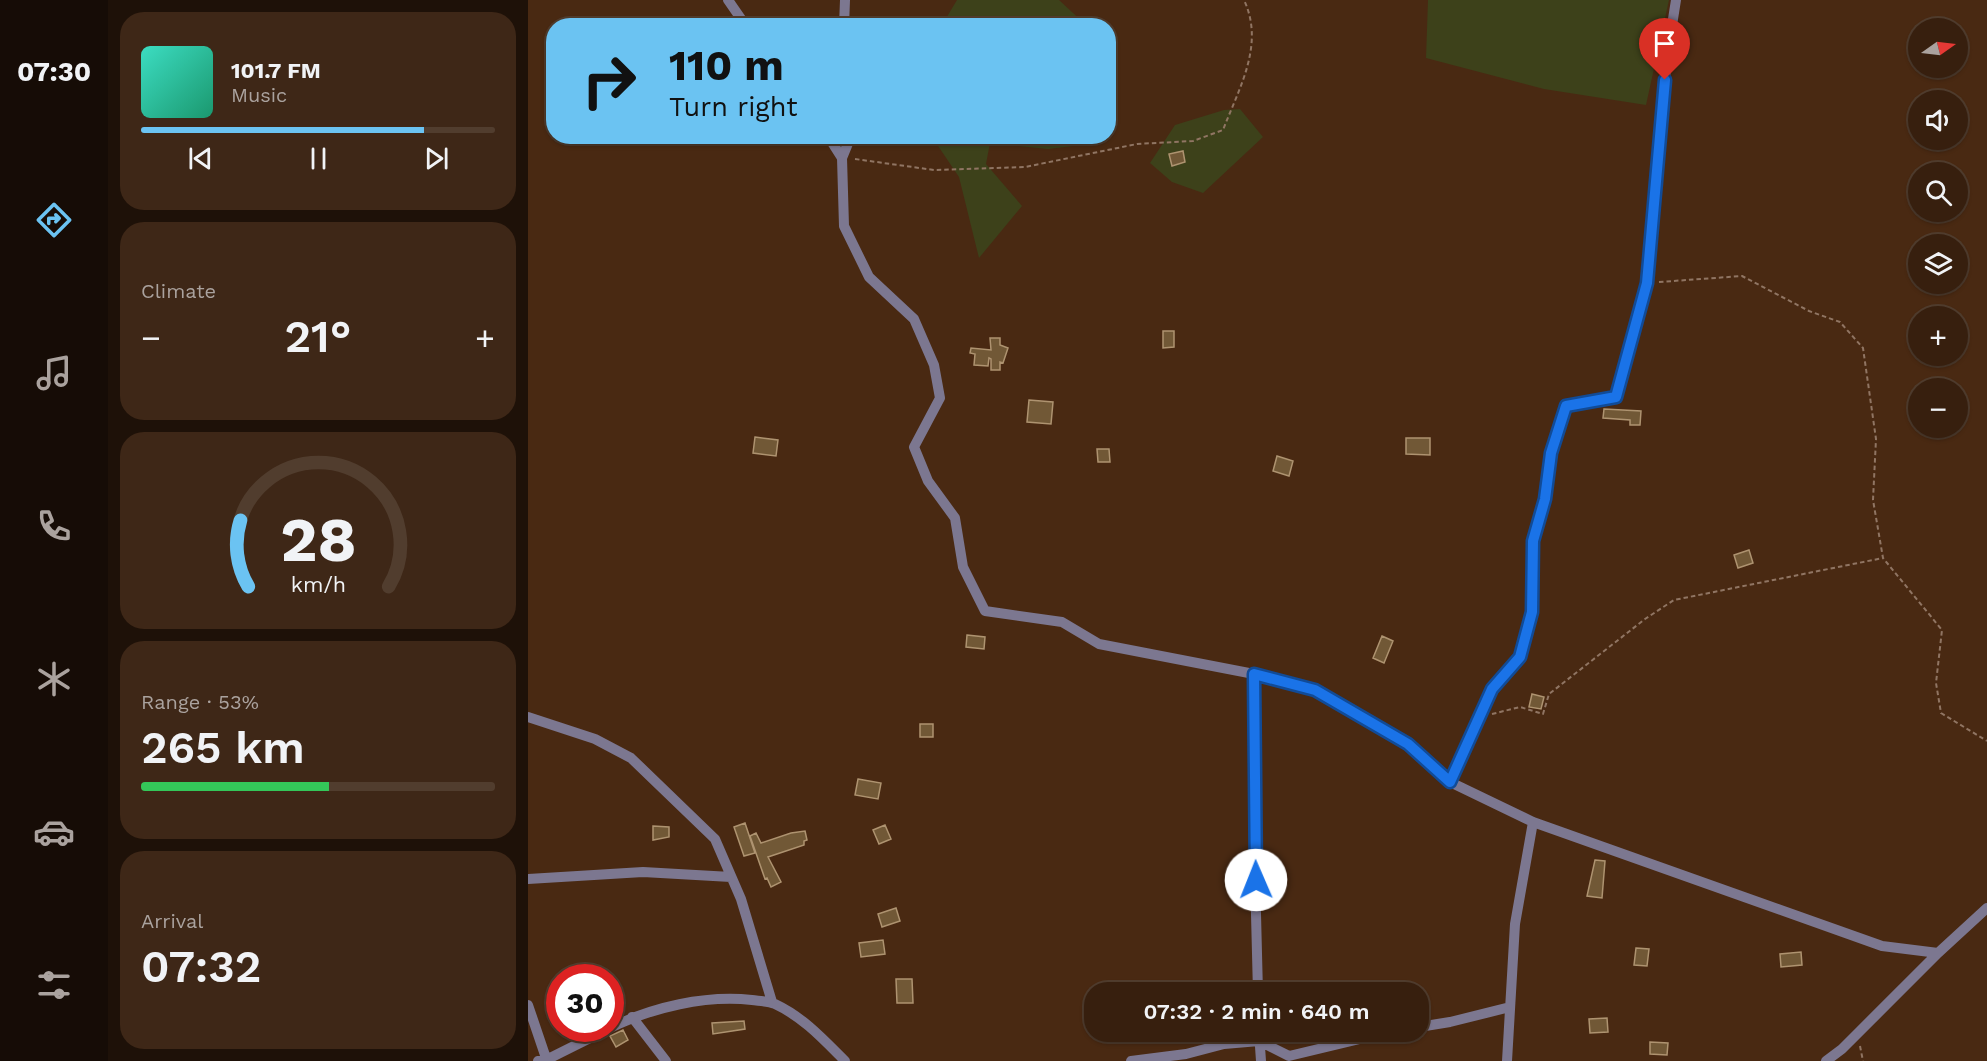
<!DOCTYPE html>
<html lang="en">
<head>
<meta charset="utf-8">
<style>
  :root { --surface:#371f0e; --page:#3e2717; --text:#f1f3f6; --muted:#aaa29e; --line:#513d2e; --accent:#6bc3f2 }
  body { margin:0; font-family:"Work Sans",sans-serif; background:var(--page); color:var(--text); height:100vh; display:flex; flex-direction:column; font-size:22px; white-space:nowrap }
  * { box-sizing:border-box; margin:0 }
  p { font-size:20px; color:var(--muted) }
  .icon { flex:none; width:33px; height:33px; fill:none; stroke:currentColor; stroke-width:2; stroke-linecap:round; stroke-linejoin:round }
  .map { position:relative; flex:1; overflow:hidden }
  .drawer { display:flex; flex-direction:column; gap:12px; padding:12px; background:#1e1108; width:420px }
  .drawer>* { flex:none }
  .banner { position:absolute; left:18px; top:18px; width:570px; height:126px; border-radius:24px; box-shadow:0 2px 4px #0004,0 0 0 2px var(--line); background:#6bc3f2; color:#111; overflow:hidden }
  .needle { width:39px; rotate:76deg }
  .fabs { position:absolute; left:1380px; top:18px; display:grid; gap:12px }
  .fabs a { display:grid; place-items:center; width:60px; height:60px; border-radius:50%; background:var(--surface); box-shadow:0 2px 4px #0004,0 0 0 2px var(--line); font-size:30px }
  .speed { position:absolute; left:18px; top:964px; display:flex; gap:12px; font-size:30px; font-weight:700; text-align:center }
  .speed>* { display:grid; place-content:center; width:78px; height:78px; border-radius:50%; background:var(--surface); box-shadow:0 2px 4px #0004,0 0 0 2px var(--line); line-height:1 }
  .speed .limit { border:9px solid #d22; background:#fff; color:#111 }
  .pin { position:absolute; display:grid; place-items:center; width:51px; height:51px; color:#fff; margin:-62px -26px; border-radius:50% 50% 50% 0; rotate:-45deg; box-shadow:0 0 6px #0007 }
  .pin .icon { rotate:45deg }
  .me { position:absolute; width:66px; margin:-33px; rotate:359deg; stroke-linejoin:round; filter:drop-shadow(0 0 4px #0008) }
  .turn { display:flex; align-items:center; gap:21px; height:126px; padding:0 24px; font-size:27px }
  .turn .icon { width:78px; height:78px; stroke-width:2.5 }
  .turn b { display:block; font-size:42px; line-height:51px }
  .big { font-size:45px; font-weight:600; line-height:1.1 }
  .drawer .card { flex:1; display:flex; flex-direction:column; justify-content:center; gap:9px; min-width:0; padding:0 21px; border-radius:24px; background:var(--page) }
  .drawer .dial { align-items:center; gap:0 }
  .dial svg { height:156px; overflow:visible; fill:none; stroke:var(--line); stroke-width:7; stroke-linecap:round; text-anchor:middle }
  .dial text { fill:var(--text); stroke:none }
  .song { display:flex; align-items:center; gap:18px }
  .cover { width:72px; height:72px; border-radius:9px; background:linear-gradient(135deg,hsl(170 70% 55%),hsl(160 70% 35%)) }
  .played { height:6px; border-radius:3px; background:linear-gradient(90deg,var(--accent) 80%,var(--line) 80%) }
  .keys { display:flex; justify-content:space-around; direction:ltr }
  .heat { display:flex; justify-content:space-between; align-items:center; font-size:33px; direction:ltr }
  .charge { height:9px; border-radius:4px; background:linear-gradient(90deg,#34c759 53%,var(--line) 0) }
  .trip { position:absolute; left:556px; top:982px; width:345px; height:60px; border-radius:24px; background:var(--surface); box-shadow:0 2px 4px #0004,0 0 0 2px var(--line); font-weight:600; line-height:60px; text-align:center }
  main { display:flex; flex:1; min-height:0 }
  .tabs { display:flex; flex-direction:column; width:108px; justify-content:space-around; align-items:center; background:#160c06; color:var(--muted) }
  .tabs .icon { width:42px; height:42px }
  .tabs .current { color:var(--accent) }
  .tabs b { font-size:27px; color:var(--text) }
  .map>svg:first-child { display:block }
  .green { fill:#3d411a }
  .building { fill:#715836; stroke:#ae9370; stroke-width:1.5 }
  .lines { fill:none; stroke-linecap:round; stroke-linejoin:round }
  .path { stroke:#907563; stroke-width:2; stroke-dasharray:4.5 3; stroke-linecap:butt }
  .minor { stroke:#7c7790; stroke-width:10 }
  .route-casing { stroke:#114b97; stroke-width:15 }
  .route { stroke:#1a73e8; stroke-width:10 }
</style>
</head>
<body>
<main>
<nav class="tabs">
<b>07:30</b>
<svg class="icon current" aria-label="directions" viewBox="0 0 24 24"><path d="M12 3l9 9-9 9-9-9zM9 14v-3h6M13 9l2 2-2 2"/></svg>
<svg class="icon" aria-label="music" viewBox="0 0 24 24"><path d="M9 18V5l10-2v13"/><circle cx="6" cy="18" r="3"/><circle cx="16" cy="16" r="3"/></svg>
<svg class="icon" aria-label="phone" viewBox="0 0 24 24"><path d="M5 4h4l2 5-3 2q2 4 5 5l2-3 5 2v4C11 20 4 13 5 4z"/></svg>
<svg class="icon" aria-label="climate" viewBox="0 0 24 24"><path d="M12 3v18M4 7l16 10M4 17L20 7"/></svg>
<svg class="icon" aria-label="car" viewBox="0 0 24 24"><path d="M5 17H2v-5l4-1 3-4h7l3 4 3 1v5h-3M9 17h6M6 11h13"/><circle cx="7" cy="17" r="2"/><circle cx="17" cy="17" r="2"/></svg>
<svg class="icon" aria-label="filters" viewBox="0 0 24 24"><path d="M4 7h16M4 17h16"/><circle cx="9" cy="7" r="2"/><circle cx="15" cy="17" r="2"/></svg>
</nav>
<section class="drawer">
<div class="card">
<div class="song"><i class="cover"></i><div><b>101.7 FM</b><p>Music</p></div></div>
<div class="played"></div>
<div class="keys"><svg class="icon" aria-label="previous" viewBox="0 0 24 24"><path d="M18 5L8 12l10 7zM5 5v14"/></svg><svg class="icon" aria-label="pause" viewBox="0 0 24 24"><path d="M8 5v14M16 5v14"/></svg><svg class="icon" aria-label="next" viewBox="0 0 24 24"><path d="M6 5l10 7-10 7zM19 5v14"/></svg></div>
</div>
<div class="card"><p>Climate</p>
<div class="heat"><a>−</a><b class="big">21°</b><a>+</a></div>
</div>
<div class="card dial"><svg viewBox="0 0 100 80">
<path d="M14 69A42 42 0 1 1 86 69"/>
<path d="M14 69A42 42 0 0 1 10 35" stroke="#6bc3f2"/>
<text x="50" y="56" font-size="32" font-weight="700">28</text>
<text x="50" y="72" font-size="11">km/h</text>
</svg></div>
<div class="card"><p>Range · 53%</p><b class="big">265 km</b><div class="charge"></div></div>
<div class="card"><p>Arrival</p><b class="big">07:32</b></div>
</section>
<div class="map">
<svg width="1459" height="1061" viewBox="0 0 1459 1061">
  <rect width="100%" height="100%" fill="#492912"/>
  <path class="green" d="M 429,0 L 531,0 L 558,25 L 414,25 Z
    M 900,0 L 1141,0 L 1118,105 L 1016,89 L 898,58 Z
    M 712,109 L 735,137 L 675,193 L 644,182 L 622,163 L 647,125 L 696,110 Z
    M 404,137 L 404,136 L 565,137 L 562,144 L 520,149 L 462,143 L 458,164 L 494,206 L 451,258 L 431,177 Z"/>
  <path class="building" d="M 655,151 L 657,162 L 644,166 L 641,154 Z
    M 635,331 L 646,331 L 646,347 L 635,348 Z
    M 462,338 L 472,338 L 472,345 L 480,348 L 475,363 L 472,362 L 472,370 L 463,370 L 463,359 L 461,358 L 460,366 L 446,365 L 447,354 L 442,353 L 443,348 L 463,350 Z
    M 501,400 L 525,402 L 523,424 L 499,422 Z
    M 1076,409 L 1113,411 L 1112,425 L 1102,425 L 1102,420 L 1075,418 Z
    M 227,437 L 250,440 L 248,456 L 225,453 Z
    M 878,438 L 902,438 L 902,455 L 878,454 Z
    M 569,449 L 581,449 L 582,462 L 570,462 Z
    M 749,456 L 765,461 L 761,476 L 745,471 Z
    M 1221,550 L 1225,563 L 1210,568 L 1206,555 Z
    M 439,635 L 457,637 L 456,649 L 438,647 Z
    M 854,636 L 865,641 L 856,663 L 845,658 Z
    M 1004,694 L 1016,697 L 1013,709 L 1001,707 Z
    M 392,724 L 405,724 L 405,737 L 392,737 Z
    M 330,779 L 353,783 L 350,799 L 327,795 Z
    M 217,823 L 227,853 L 216,856 L 206,827 Z
    M 357,825 L 363,839 L 351,844 L 345,830 Z
    M 125,826 L 141,827 L 141,837 L 125,840 Z
    M 277,831 L 279,840 L 276,841 L 276,845 L 240,857 L 253,882 L 243,887 L 239,878 L 237,879 L 222,836 L 228,833 L 233,843 L 263,833 Z
    M 1067,860 L 1077,861 L 1074,898 L 1059,896 Z
    M 368,908 L 372,921 L 354,927 L 350,914 Z
    M 355,940 L 357,954 L 333,957 L 331,943 Z
    M 1108,948 L 1121,949 L 1119,966 L 1106,965 Z
    M 1273,952 L 1274,965 L 1253,967 L 1252,954 Z
    M 368,979 L 384,979 L 385,1003 L 369,1003 Z
    M 1079,1018 L 1080,1032 L 1062,1033 L 1061,1019 Z
    M 216,1021 L 217,1029 L 185,1034 L 184,1023 Z
    M 95,1030 L 100,1040 L 88,1047 L 82,1036 Z
    M 1122,1042 L 1140,1043 L 1139,1055 L 1122,1054 Z"/>
  <g class="lines">
    <path class="path" d="M 327,159 L 406,170 L 497,167 L 609,144 L 665,141 L 695,130 C 711,88 737,45 716,0
      M 1131,282 L 1214,276 L 1281,311 L 1312,322 L 1335,348 L 1348,439 L 1345,500 L 1355,558 L 1414,630 L 1408,683 L 1413,713 L 1459,741
      M 964,714 L 992,707 L 1015,714 L 1021,694 L 1117,619 L 1146,600 L 1355,558
      M 1332,1046 L 1335,1061"/>
    <path class="minor" d="M 200,0 L 218,26
      M 316,26 L 317,0
      M 300,136 L 314,158 L 316,226 L 341,277 L 386,319 L 406,365 L 412,398 L 386,447 L 400,481 L 427,518 L 435,567 L 457,611 L 534,622 L 571,644 L 726,674 L 787,690 L 880,744 L 922,782 L 1005,822 L 1354,946 L 1410,953 L 1459,908
      M 314,158 L 323,136
      M 726,674 L 726,835 L 730,993
      M 0,717 L 67,739 L 103,758 L 187,839 L 213,899 L 244,1002
      M 922,782 L 964,689 L 992,657 L 1004,612 L 1005,541 L 1017,499 L 1023,453 L 1038,406 L 1088,397 L 1119,283 L 1139,57 L 1148,0
      M 0,879 L 115,872 L 203,877
      M 0,1005 L 19,1061
      M 104,1017 L 138,1061
      M 891,1027 L 922,1022 L 982,1007
      M 82,1028 C 125,1007 177,995 224,1000 C 231,1001 240,1001 247,1004 C 275,1017 295,1039 317,1061
      M 731,1032 L 733,1061
      M 10,1061 L 20,1059 L 80,1029
      M 603,1061 L 658,1054 L 696,1044 L 731,1041 L 761,1056 L 861,1032
      M 979,1061 L 987,924 L 1005,822
      M 1298,1061 L 1314,1049 L 1410,953"/>
  </g>
  <g class="lines">
    <g class="route-casing">
      <path id="route" d="M 728,880 L 726,674 L 787,690 L 880,744 L 922,782 L 964,689 L 992,657 L 1004,612 L 1005,541 L 1017,499 L 1023,453 L 1038,406 L 1088,397 L 1119,283 L 1137,80"/>
    </g>
    <use href="#route" class="route"/>
  </g>
</svg>
<div class="fabs">
<a><svg class="needle" viewBox="-14 -14 28 28"><path d="M0-13l5 13h-10z" fill="#e53935"/><path d="M0 13l5-13h-10z" fill="#aaa29e"/></svg></a>
<a><svg class="icon" aria-label="sound" viewBox="0 0 24 24"><path d="M4 9h4l5-4v14l-5-4H4zM17 9q2 3 0 6"/></svg></a>
<a><svg class="icon" aria-label="search" viewBox="0 0 24 24"><circle cx="10" cy="10" r="6"/><path d="M15 15l6 6"/></svg></a>
<a><svg class="icon" aria-label="layers" viewBox="0 0 24 24"><path d="M12 4l9 5-9 5-9-5zM3 14l9 5 9-5"/></svg></a>
<a>+</a>
<a>−</a>
</div>
<div class="speed"><div class="limit">30</div></div>
<div class="pin" style="left:1137px;top:80px;background:#d93025"><svg class="icon" aria-label="arrive" viewBox="0 0 24 24"><path d="M6 21V4h12l-3 4 3 4H6"/></svg></div>
<svg class="me" style="left:728px;top:880px" viewBox="-20 -20 40 40"><circle r="19" fill="#fff"/><path d="M0-13L10 11 0 6-10 11z" fill="#1a73e8"/></svg>
<div class="trip">07:32 · 2 min · 640 m</div>
<div class="banner">
<div class="turn"><svg class="icon" aria-label="right" viewBox="0 0 24 24"><path d="M7 20v-9h11M14 6l5 5-5 5"/></svg><div><b>110 m</b>Turn right</div></div>
</div>
</div>
</main>
</body>
</html>
